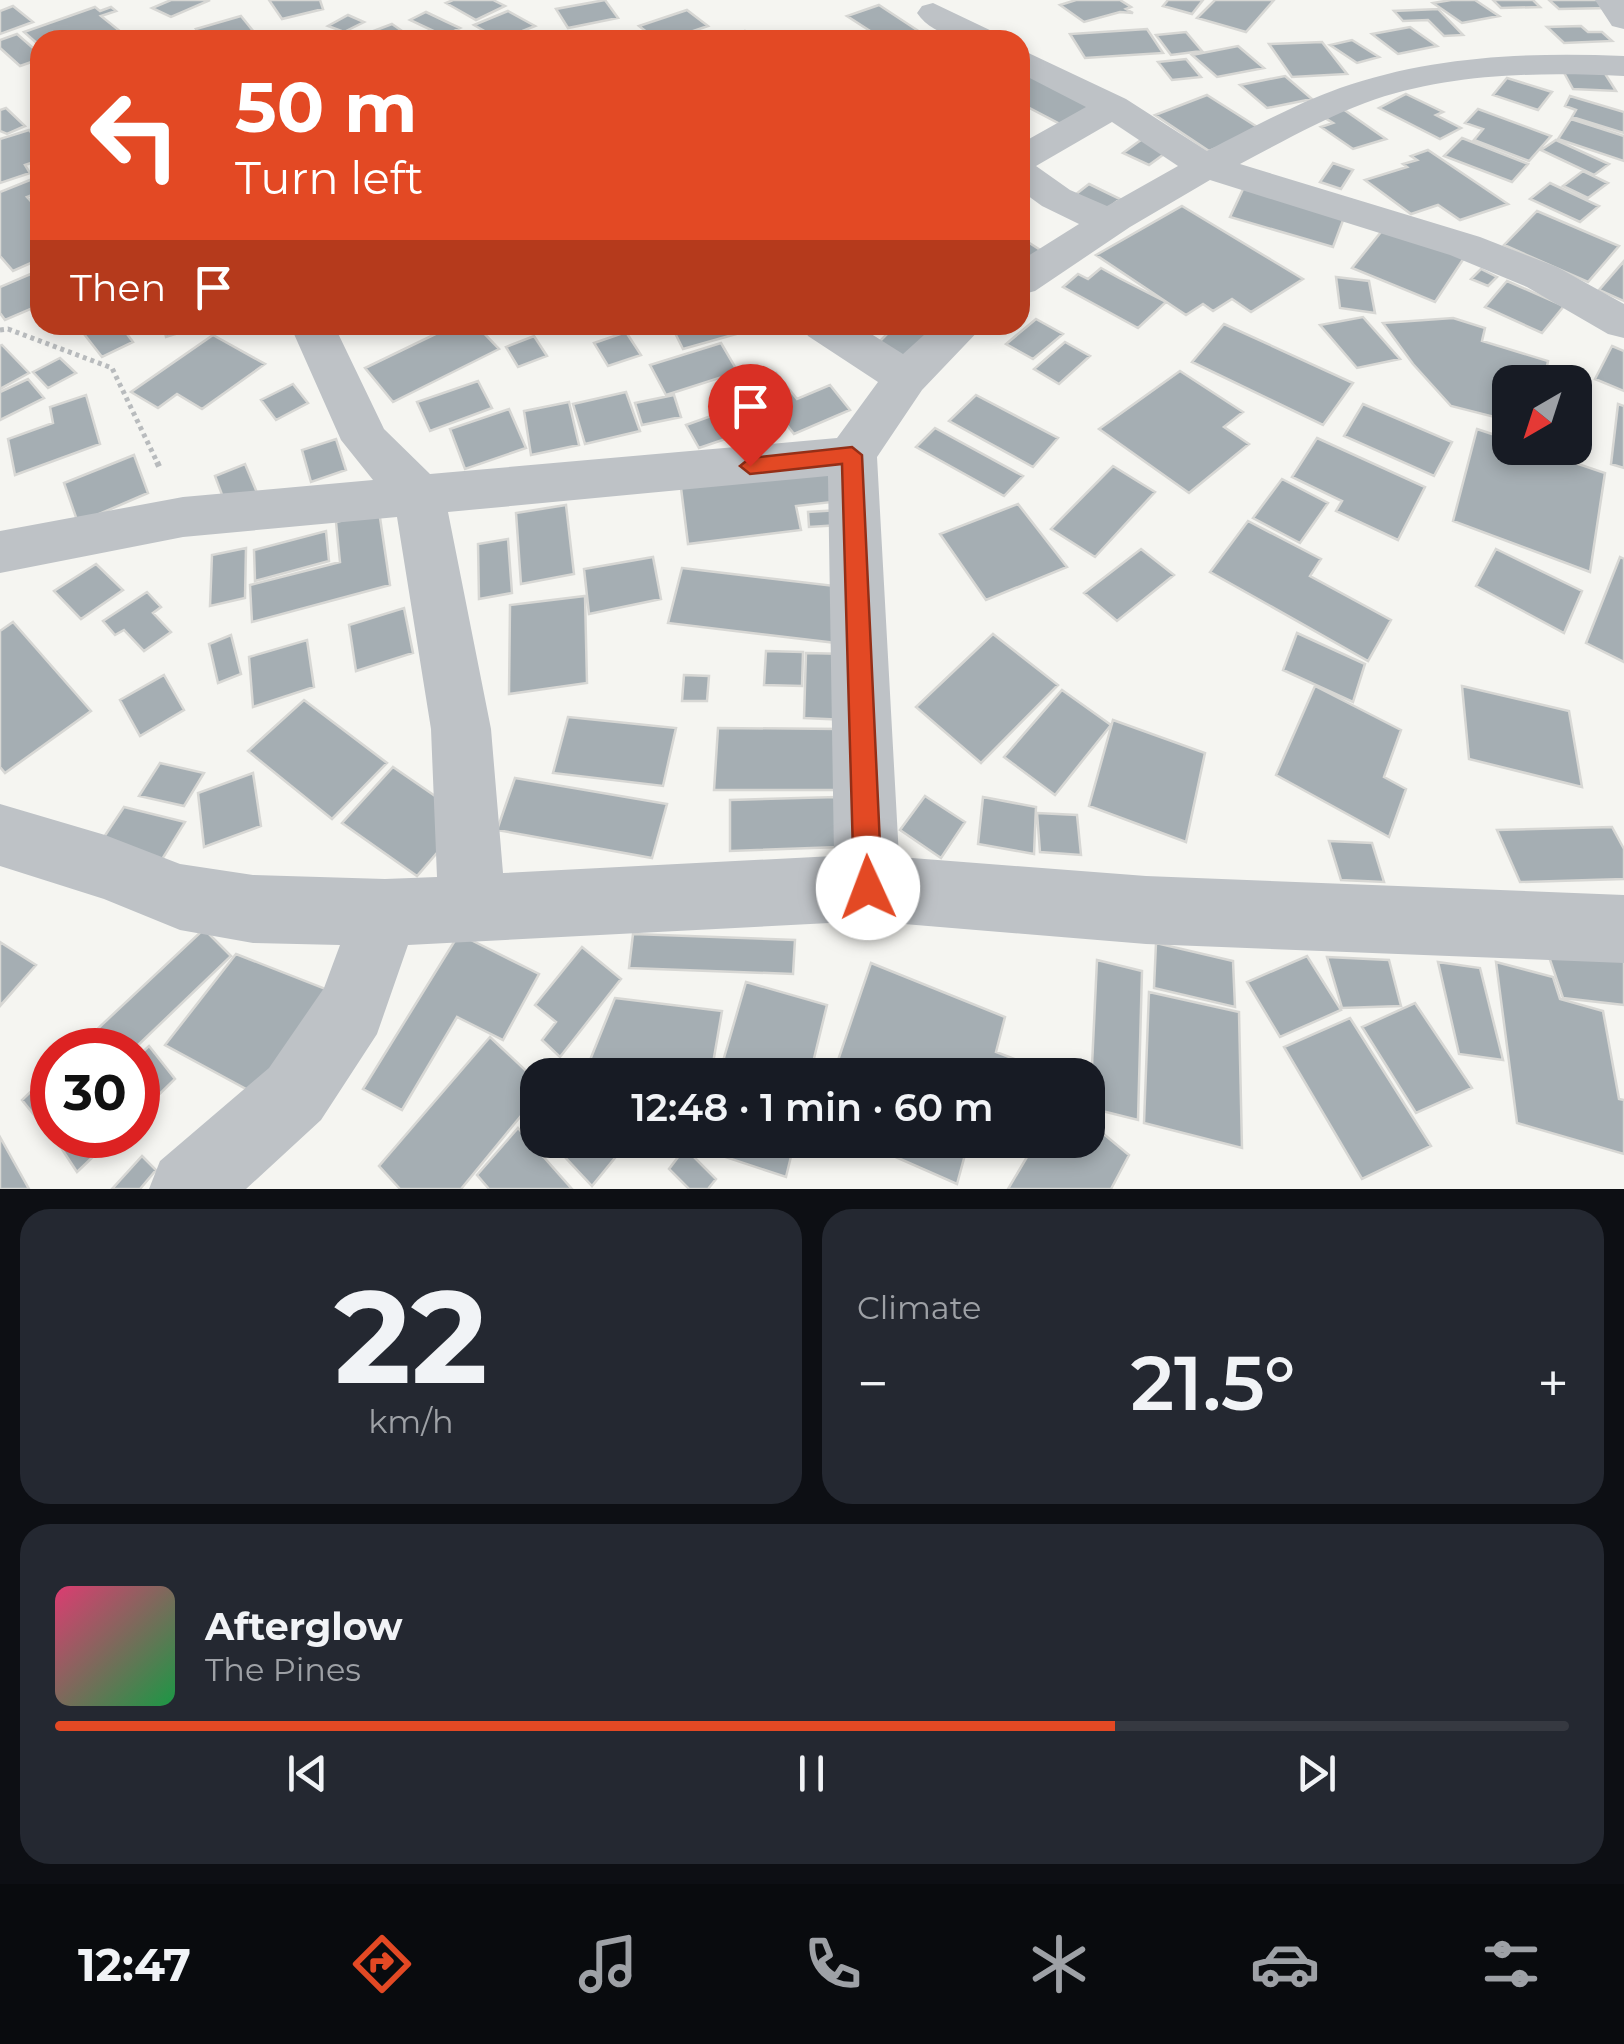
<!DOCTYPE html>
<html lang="en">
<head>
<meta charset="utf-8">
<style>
  :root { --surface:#171b24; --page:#242831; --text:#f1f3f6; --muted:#9ea1a6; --line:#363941; --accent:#e34924 }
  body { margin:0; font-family:Montserrat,sans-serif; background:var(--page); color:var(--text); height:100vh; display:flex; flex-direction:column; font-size:38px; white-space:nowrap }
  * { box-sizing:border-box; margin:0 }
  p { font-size:32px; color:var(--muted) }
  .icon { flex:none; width:55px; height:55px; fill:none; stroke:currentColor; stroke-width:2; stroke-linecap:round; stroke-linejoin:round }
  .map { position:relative; height:1189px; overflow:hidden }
  .side { display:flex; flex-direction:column; gap:20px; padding:20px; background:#0d0f14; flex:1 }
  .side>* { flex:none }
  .top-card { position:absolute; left:30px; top:30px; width:1000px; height:305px; border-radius:30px; box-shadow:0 5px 15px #0003; background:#e34924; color:#fff; overflow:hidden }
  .needle { width:65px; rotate:219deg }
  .buttons { position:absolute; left:1492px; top:365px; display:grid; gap:20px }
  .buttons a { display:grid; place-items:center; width:100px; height:100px; border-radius:20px; background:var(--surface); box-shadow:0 5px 15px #0003; font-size:50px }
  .speed { position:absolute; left:30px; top:1028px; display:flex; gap:20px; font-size:50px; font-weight:700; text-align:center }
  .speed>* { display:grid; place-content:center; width:130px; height:130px; border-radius:50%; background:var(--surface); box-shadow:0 5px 15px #0003; line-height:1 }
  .speed .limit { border:15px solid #d22; background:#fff; color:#111 }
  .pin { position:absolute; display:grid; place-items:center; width:85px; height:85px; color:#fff; margin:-102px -42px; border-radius:50% 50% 50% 0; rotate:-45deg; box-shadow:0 0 10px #0007 }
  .pin .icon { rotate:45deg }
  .me { position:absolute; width:110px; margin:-55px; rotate:358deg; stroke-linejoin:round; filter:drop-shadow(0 0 8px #0008) }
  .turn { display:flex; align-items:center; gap:35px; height:210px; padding:0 40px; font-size:45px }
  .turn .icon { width:130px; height:130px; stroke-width:2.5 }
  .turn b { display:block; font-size:70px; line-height:85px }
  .then { display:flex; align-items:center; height:95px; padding:0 40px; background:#0003; gap:20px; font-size:38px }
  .big { font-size:75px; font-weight:600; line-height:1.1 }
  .side .tile { flex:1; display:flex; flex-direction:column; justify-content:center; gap:15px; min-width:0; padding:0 35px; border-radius:30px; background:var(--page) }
  .side .dial { align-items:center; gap:0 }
  .dial b { font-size:130px; line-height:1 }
  .song { display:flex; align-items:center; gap:30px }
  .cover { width:120px; height:120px; border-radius:15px; background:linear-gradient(135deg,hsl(340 70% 55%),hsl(140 70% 35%)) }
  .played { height:10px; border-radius:5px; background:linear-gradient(90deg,var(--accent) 70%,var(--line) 70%) }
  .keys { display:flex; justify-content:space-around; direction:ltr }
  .heat { display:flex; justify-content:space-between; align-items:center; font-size:55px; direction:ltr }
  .side .tiles { flex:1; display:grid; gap:20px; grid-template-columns:1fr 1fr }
  .tile:last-child { grid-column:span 2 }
  .trip { position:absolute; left:520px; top:1058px; width:585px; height:100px; border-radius:30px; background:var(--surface); box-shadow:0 5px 15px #0003; font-weight:600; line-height:100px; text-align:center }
  .tab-bar { display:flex; height:160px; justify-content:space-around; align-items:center; background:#090b0e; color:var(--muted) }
  .tab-bar .icon { width:70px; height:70px }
  .tab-bar .current { color:var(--accent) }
  .tab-bar b { font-size:45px; color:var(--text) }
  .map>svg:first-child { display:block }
  .building { fill:#a5aeb3; stroke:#d7d7d4; stroke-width:2.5 }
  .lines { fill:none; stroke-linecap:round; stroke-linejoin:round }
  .path-far1 { stroke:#b8bbbd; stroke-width:5; stroke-dasharray:4 4; stroke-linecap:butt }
  .path { stroke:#b8bbbd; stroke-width:6; stroke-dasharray:5 5; stroke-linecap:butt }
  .minor { fill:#bec2c6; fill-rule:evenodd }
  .route { fill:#e34924; stroke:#942f17; stroke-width:2.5 }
</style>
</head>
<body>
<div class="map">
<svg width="1624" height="1189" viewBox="0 0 1624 1189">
  <rect width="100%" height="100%" fill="#f5f5f1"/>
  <path class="building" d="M 171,0 L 210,0 L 171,17 L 152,8 Z
    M 269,0 L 320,0 L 323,9 L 282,19 Z
    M 453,0 L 493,0 L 505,6 L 476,20 L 446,3 Z
    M 605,0 L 618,18 L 568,28 L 556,9 Z
    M 1076,0 L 1120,0 L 1131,7 L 1126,9 L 1133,13 L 1120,12 L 1084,22 L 1060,5 Z
    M 1168,0 L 1203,0 L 1192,14 L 1163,6 Z
    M 1215,0 L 1274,0 L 1246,32 L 1197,18 Z
    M 1451,0 L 1475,0 L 1499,16 L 1462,23 L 1433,3 Z
    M 1493,0 L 1533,0 L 1540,7 L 1501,8 Z
    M 1549,0 L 1599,0 L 1608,8 L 1559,9 Z
    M 879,5 L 917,30 L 884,40 L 847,16 Z
    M 13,6 L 33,22 L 0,34 L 0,11 Z
    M 95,7 L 100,11 L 111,7 L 116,11 L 101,16 L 121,32 L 100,40 L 40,40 L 40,46 L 24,32 Z
    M 1438,9 L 1463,35 L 1444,36 L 1428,20 L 1403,21 L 1394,11 Z
    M 687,10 L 708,26 L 667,40 L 657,40 L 639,26 Z
    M 508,11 L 535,26 L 500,40 L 474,25 Z
    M 426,12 L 447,22 L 460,28 L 444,36 L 410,20 Z
    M 348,15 L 364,22 L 344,32 L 328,26 Z
    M 241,16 L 258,37 L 204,40 L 196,29 Z
    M 392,24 L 415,40 L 350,40 Z
    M 1581,26 L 1588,32 L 1602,32 L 1612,41 L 1564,43 L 1547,27 Z
    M 1410,27 L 1437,46 L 1398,54 L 1372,34 Z
    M 1147,29 L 1163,53 L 1085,58 L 1070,34 Z
    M 745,31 L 759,39 L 776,33 L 788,40 L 722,40 Z
    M 1186,32 L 1202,51 L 1171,55 L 1156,35 Z
    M 17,34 L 40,54 L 40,59 L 20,66 L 0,48 L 0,40 Z
    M 1352,40 L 1379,57 L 1357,63 L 1330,45 Z
    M 1322,42 L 1347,74 L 1292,77 L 1269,44 Z
    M 1238,46 L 1264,68 L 1217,77 L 1192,55 Z
    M 1186,59 L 1201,77 L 1172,80 L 1158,62 Z
    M 1562,69 L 1604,72 L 1616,91 L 1573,89 Z
    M 1020,70 L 1095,108 L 1064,126 L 1020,103 Z
    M 1285,76 L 1312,99 L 1267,108 L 1240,85 Z
    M 1507,78 L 1552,92 L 1538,110 L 1493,95 Z
    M 1406,94 L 1443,112 L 1436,115 L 1461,128 L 1440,139 L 1379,108 Z
    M 1207,95 L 1262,130 L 1209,151 L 1155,115 Z
    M 1570,96 L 1624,112 L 1624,133 L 1572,117 L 1576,110 L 1565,106 Z
    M 6,108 L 25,126 L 7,134 L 0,131 L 0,110 Z
    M 1343,109 L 1386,139 L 1353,149 L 1321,127 L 1333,123 L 1322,116 Z
    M 1478,109 L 1551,136 L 1529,161 L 1474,140 L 1483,129 L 1465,123 Z
    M 1571,119 L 1624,136 L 1624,161 L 1558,139 Z
    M 29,130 L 40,143 L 40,160 L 25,165 L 30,173 L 0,183 L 0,139 Z
    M 1145,137 L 1171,149 L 1149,165 L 1123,153 Z
    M 1462,138 L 1528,164 L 1512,182 L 1444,156 Z
    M 1556,140 L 1609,164 L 1594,175 L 1541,150 Z
    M 1428,150 L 1508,204 L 1460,220 L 1438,205 L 1411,214 L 1365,180 L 1407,167 L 1403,164 L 1417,160 L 1411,156 Z
    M 1333,163 L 1353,170 L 1341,189 L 1320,182 Z
    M 1583,171 L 1608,183 L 1588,198 L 1563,186 Z
    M 35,178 L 40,192 L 27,197 L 40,211 L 40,259 L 13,271 L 0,256 L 0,192 Z
    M 1550,183 L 1599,206 L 1580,222 L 1530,199 Z
    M 1089,184 L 1120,199 L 1102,213 L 1071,198 Z
    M 1244,187 L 1345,215 L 1333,247 L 1230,217 Z
    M 1182,206 L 1303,279 L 1251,312 L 1232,299 L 1213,311 L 1203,304 L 1186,315 L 1096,255 Z
    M 1537,211 L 1619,246 L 1588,282 L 1504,245 Z
    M 1385,227 L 1464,258 L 1435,302 L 1352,268 Z
    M 1020,237 L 1045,253 L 1020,268 Z
    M 1624,261 L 1624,301 L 1599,290 Z
    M 1101,268 L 1119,278 L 1166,302 L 1138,328 L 1063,287 L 1078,274 L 1088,279 Z
    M 1481,269 L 1497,277 L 1488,286 L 1471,279 Z
    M 40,270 L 40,305 L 5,320 L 0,313 L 0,287 Z
    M 1336,277 L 1369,281 L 1375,313 L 1340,308 Z
    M 1507,281 L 1564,306 L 1542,333 L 1485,307 Z
    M 1363,317 L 1400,359 L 1357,368 L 1320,325 Z
    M 1453,318 L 1485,328 L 1482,341 L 1548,361 L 1544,382 L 1510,382 L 1510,421 L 1451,406 L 1413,364 L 1383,323 Z
    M 1036,319 L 1063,334 L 1033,359 L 1006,344 Z
    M 1224,324 L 1353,383 L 1323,425 L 1192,362 Z
    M 77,325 L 124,325 L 121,326 L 133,342 L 102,357 Z
    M 163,325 L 204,325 L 166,337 Z
    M 454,325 L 476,325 L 499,349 L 393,402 L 365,368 Z
    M 671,325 L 768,325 L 683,349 Z
    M 896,325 L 951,325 L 912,362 L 877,344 Z
    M 626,332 L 641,355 L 608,366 L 594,343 Z
    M 213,335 L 265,364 L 202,409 L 177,394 L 158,408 L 131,392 Z
    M 534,336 L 547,356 L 518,367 L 506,347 Z
    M 1065,342 L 1090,356 L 1059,384 L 1034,369 Z
    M 721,343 L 738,372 L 666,395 L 650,365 Z
    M 2,345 L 29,373 L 0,389 L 0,346 Z
    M 1612,346 L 1624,351 L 1624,391 L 1595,379 Z
    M 60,358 L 76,373 L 48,388 L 33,372 Z
    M 1180,371 L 1243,412 L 1224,427 L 1249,444 L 1189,493 L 1099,429 Z
    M 776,373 L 797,399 L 830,385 L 850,410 L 794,434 L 753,382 Z
    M 28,379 L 44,398 L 0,420 L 0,392 Z
    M 478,381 L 492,408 L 430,431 L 417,402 Z
    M 293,384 L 308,403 L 276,420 L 261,400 Z
    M 626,392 L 640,431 L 585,444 L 573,404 Z
    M 86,395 L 100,444 L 15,475 L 8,439 L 53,423 L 50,407 Z
    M 674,395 L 681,417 L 642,425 L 635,403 Z
    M 976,395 L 1058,438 L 1033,467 L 949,421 Z
    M 569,402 L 579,445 L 531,455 L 524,411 Z
    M 1363,404 L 1452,442 L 1434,476 L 1344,436 Z
    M 1618,404 L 1624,406 L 1624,468 L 1611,464 Z
    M 756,407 L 772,429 L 745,438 L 731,416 Z
    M 509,409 L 526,448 L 465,469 L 450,429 Z
    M 725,411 L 740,434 L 699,448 L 686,425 Z
    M 935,428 L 1023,476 L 1004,496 L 916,447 Z
    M 1477,429 L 1510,440 L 1510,448 L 1531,448 L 1605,473 L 1590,572 L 1453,521 Z
    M 1317,438 L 1425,487 L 1398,540 L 1336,511 L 1342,501 L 1292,477 Z
    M 336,439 L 346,470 L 311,482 L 302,450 Z
    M 134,455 L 148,493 L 78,523 L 64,483 Z
    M 831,461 L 841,501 L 796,506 L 801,530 L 688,544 L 680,480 Z
    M 245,464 L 258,495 L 227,508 L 215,476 Z
    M 1113,466 L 1155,492 L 1095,557 L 1051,529 Z
    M 1282,479 L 1328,503 L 1300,543 L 1253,518 Z
    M 1018,504 L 1067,567 L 986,600 L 940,534 Z
    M 566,505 L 574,574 L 521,584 L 516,513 Z
    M 839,510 L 840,525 L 809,527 L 808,512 Z
    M 379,511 L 390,585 L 252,622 L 250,585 L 340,562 L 336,522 Z
    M 1248,521 L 1321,559 L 1310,576 L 1391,620 L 1368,661 L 1210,572 Z
    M 326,531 L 329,561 L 255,581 L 254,550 Z
    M 508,539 L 512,593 L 479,599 L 478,544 Z
    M 246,548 L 245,598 L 210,606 L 212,555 Z
    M 1141,549 L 1174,575 L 1117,621 L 1084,593 Z
    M 1496,549 L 1582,591 L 1564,633 L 1476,586 Z
    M 653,557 L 661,599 L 589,614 L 584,569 Z
    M 1620,557 L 1624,559 L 1624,662 L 1586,643 Z
    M 96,564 L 123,590 L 81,619 L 54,591 Z
    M 682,568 L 852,588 L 845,644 L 668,623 Z
    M 147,592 L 161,607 L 153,613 L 171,632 L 144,651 L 124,630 L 115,635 L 103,621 Z
    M 585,596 L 587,683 L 509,694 L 510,605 Z
    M 404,608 L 413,653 L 356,671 L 349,625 Z
    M 13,622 L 91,711 L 5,773 L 0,767 L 0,631 Z
    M 1297,633 L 1365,664 L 1353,702 L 1283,670 Z
    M 993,634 L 1058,685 L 981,763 L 916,707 Z
    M 231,635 L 241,674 L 218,683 L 209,644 Z
    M 307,640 L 314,687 L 253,707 L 249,657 Z
    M 766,651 L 803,652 L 802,686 L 764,685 Z
    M 806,653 L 847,654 L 847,720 L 804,718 Z
    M 164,675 L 184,710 L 140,736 L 120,700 Z
    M 684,675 L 709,676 L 707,701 L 682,701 Z
    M 1315,686 L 1401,730 L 1384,777 L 1406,789 L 1389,837 L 1276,775 Z
    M 1462,686 L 1569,711 L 1582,787 L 1469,759 Z
    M 1062,690 L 1111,725 L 1055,795 L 1004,757 Z
    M 304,700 L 387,763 L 332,819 L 248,751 Z
    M 568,717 L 676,728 L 663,786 L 553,773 Z
    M 1113,720 L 1205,753 L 1186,842 L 1089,806 Z
    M 718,728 L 840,729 L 842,790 L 714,790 Z
    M 160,763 L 204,773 L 184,806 L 139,796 Z
    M 393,767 L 467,818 L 417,876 L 342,823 Z
    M 253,773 L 261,826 L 204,847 L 198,793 Z
    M 515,778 L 667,804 L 652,858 L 497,830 Z
    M 925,796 L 965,822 L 941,858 L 900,830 Z
    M 837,797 L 840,847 L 730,851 L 730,800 Z
    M 983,797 L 1036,807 L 1034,854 L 978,844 Z
    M 124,807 L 185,822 L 153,874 L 90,858 Z
    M 1037,813 L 1077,815 L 1081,855 L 1040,852 Z
    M 1612,827 L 1624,849 L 1624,879 L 1520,882 L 1497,830 Z
    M 1329,841 L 1372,843 L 1384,882 L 1341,880 Z
    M 204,929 L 231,956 L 133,1050 L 75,1050 Z
    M 459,934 L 539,974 L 503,1040 L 457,1017 L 402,1110 L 363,1089 Z
    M 633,934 L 795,940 L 793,974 L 629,968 Z
    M 0,942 L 36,965 L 0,1006 Z
    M 1156,943 L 1233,961 L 1235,1007 L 1154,988 Z
    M 582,947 L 621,979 L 560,1057 L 542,1040 L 556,1022 L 535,1005 Z
    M 1546,948 L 1624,954 L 1624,1005 L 1563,998 Z
    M 236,954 L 336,993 L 270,1102 L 165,1045 Z
    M 1307,956 L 1341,1010 L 1280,1037 L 1247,982 Z
    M 1327,957 L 1389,960 L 1401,1006 L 1342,1008 Z
    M 1097,960 L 1142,971 L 1138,1120 L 1090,1108 Z
    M 1438,962 L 1480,968 L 1503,1060 L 1459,1054 Z
    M 1496,962 L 1553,977 L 1560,999 L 1603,1011 L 1619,1099 L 1624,1100 L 1624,1154 L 1517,1123 Z
    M 871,963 L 1005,1017 L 996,1052 L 1030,1065 L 1028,1075 L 833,1075 Z
    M 746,982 L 827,1005 L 810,1075 L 719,1075 Z
    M 1149,992 L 1239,1012 L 1242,1148 L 1144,1123 Z
    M 615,998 L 722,1011 L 711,1075 L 584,1075 Z
    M 1415,1003 L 1472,1088 L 1416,1113 L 1362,1027 Z
    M 1350,1018 L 1431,1146 L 1362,1179 L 1284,1047 Z
    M 490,1037 L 538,1082 L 538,1095 L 461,1189 L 400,1189 L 379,1166 Z
    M 149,1046 L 175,1079 L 138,1115 L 138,1056 Z
    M 52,1071 L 52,1127 L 48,1132 L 22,1100 Z
    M 1088,1121 L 1129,1155 L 1111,1189 L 1008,1189 L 1037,1140 L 1088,1140 Z
    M 518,1128 L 572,1189 L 489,1189 L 477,1175 Z
    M 52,1134 L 52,1135 L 116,1135 L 77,1172 Z
    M 0,1137 L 29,1189 L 0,1189 Z
    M 549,1140 L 615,1140 L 623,1148 L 592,1186 Z
    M 700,1140 L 795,1140 L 786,1177 L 698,1148 Z
    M 857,1140 L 969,1140 L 957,1184 Z
    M 685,1148 L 716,1179 L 708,1189 L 689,1189 L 669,1169 Z
    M 142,1156 L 156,1170 L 140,1189 L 112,1189 Z"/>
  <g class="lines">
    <path class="path-far1" d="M 0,330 L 8,329 L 112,368 L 158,464"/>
    <path class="path" d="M 157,462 L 161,471"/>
    <path class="minor" d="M 1595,0 L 1624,0 L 1624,29 L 1612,26 Z
      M 933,3 L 996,33 L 1001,40 C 971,40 936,40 917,13 L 922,6 Z
      M 1020,49 L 1126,99 L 1207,151 C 1250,129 1295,104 1340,88 C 1432,56 1528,52 1624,56 L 1624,76 C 1537,72 1447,73 1365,103 C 1322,119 1280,143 1240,164 L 1480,237 L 1557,267 L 1624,304 L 1624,338 L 1608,334 L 1527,287 L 1450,255 L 1210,180 L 1130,227 L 1035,291 L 1020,295 L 1020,261 L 1079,224 L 1042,206 L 1020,190 L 1020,144 L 1086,107 L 1020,73 ZM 1112,122 L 1178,166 L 1107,206 L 1070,190 L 1036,166 Z
      M 290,325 L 334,325 L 384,429 L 430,474 L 837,438 L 878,382 L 808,336 L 802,325 L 857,325 L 903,354 L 935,325 L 984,325 L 922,390 L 877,457 L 899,857 L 1146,876 L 1624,895 L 1624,963 L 1146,944 L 868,921 L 408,945 L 377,1034 L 321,1120 L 246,1189 L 149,1189 L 160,1161 L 269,1068 L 324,988 L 340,945 L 253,943 L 180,930 L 104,899 L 0,866 L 0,804 L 105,835 L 180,864 L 253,875 L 385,879 L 437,877 L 431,729 L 397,517 L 183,537 L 0,573 L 0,531 L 183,497 L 373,480 L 341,440 ZM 828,476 L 834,856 L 503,873 L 491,729 L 448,512 Z"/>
  </g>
  <path class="route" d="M 852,447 L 862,455 L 882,888 L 878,898 L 868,902 L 858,898 L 854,888 L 842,464 L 750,474 L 740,466 L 750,458 Z"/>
</svg>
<div class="buttons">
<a><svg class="needle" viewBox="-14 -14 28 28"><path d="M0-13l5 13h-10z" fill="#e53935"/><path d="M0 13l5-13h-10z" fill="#9ea1a6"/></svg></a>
</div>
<div class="speed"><div class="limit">30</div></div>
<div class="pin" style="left:750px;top:466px;background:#d93025"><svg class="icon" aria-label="arrive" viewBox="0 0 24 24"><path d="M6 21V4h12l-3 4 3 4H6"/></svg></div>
<svg class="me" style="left:868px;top:888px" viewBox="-20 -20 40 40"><circle r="19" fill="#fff"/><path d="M0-13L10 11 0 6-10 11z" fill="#e34924"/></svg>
<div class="trip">12:48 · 1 min · 60 m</div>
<div class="top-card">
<div class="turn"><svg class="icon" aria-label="left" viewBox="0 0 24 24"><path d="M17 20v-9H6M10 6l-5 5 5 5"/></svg><div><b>50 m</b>Turn left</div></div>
<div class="then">Then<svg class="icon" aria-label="arrive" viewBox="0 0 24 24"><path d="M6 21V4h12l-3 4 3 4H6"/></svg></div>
</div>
</div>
<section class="side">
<div class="tiles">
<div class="tile dial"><b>22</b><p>km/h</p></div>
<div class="tile"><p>Climate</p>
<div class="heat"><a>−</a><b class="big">21.5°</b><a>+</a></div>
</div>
<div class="tile">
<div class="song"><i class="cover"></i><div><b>Afterglow</b><p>The Pines</p></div></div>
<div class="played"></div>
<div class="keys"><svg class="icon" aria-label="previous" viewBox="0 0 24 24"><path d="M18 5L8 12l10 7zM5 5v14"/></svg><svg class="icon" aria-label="pause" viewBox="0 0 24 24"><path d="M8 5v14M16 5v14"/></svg><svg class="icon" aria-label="next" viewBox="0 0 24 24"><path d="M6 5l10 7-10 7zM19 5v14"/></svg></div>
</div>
</div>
</section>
<nav class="tab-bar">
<b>12:47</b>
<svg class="icon current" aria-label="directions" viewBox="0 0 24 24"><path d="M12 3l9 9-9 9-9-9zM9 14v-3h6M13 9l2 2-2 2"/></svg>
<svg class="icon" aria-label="music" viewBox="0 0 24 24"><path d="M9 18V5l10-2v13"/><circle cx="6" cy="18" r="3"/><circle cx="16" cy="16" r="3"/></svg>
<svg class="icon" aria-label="phone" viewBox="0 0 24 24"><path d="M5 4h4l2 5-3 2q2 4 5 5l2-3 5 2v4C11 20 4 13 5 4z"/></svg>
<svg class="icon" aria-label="climate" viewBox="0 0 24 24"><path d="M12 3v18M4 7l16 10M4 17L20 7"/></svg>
<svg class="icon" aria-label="car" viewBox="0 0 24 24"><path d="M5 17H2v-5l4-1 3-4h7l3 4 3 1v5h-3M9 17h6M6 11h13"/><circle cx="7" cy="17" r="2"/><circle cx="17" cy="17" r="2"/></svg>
<svg class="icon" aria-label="filters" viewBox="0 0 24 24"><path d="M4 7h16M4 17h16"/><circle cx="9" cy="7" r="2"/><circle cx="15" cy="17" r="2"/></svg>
</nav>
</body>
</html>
